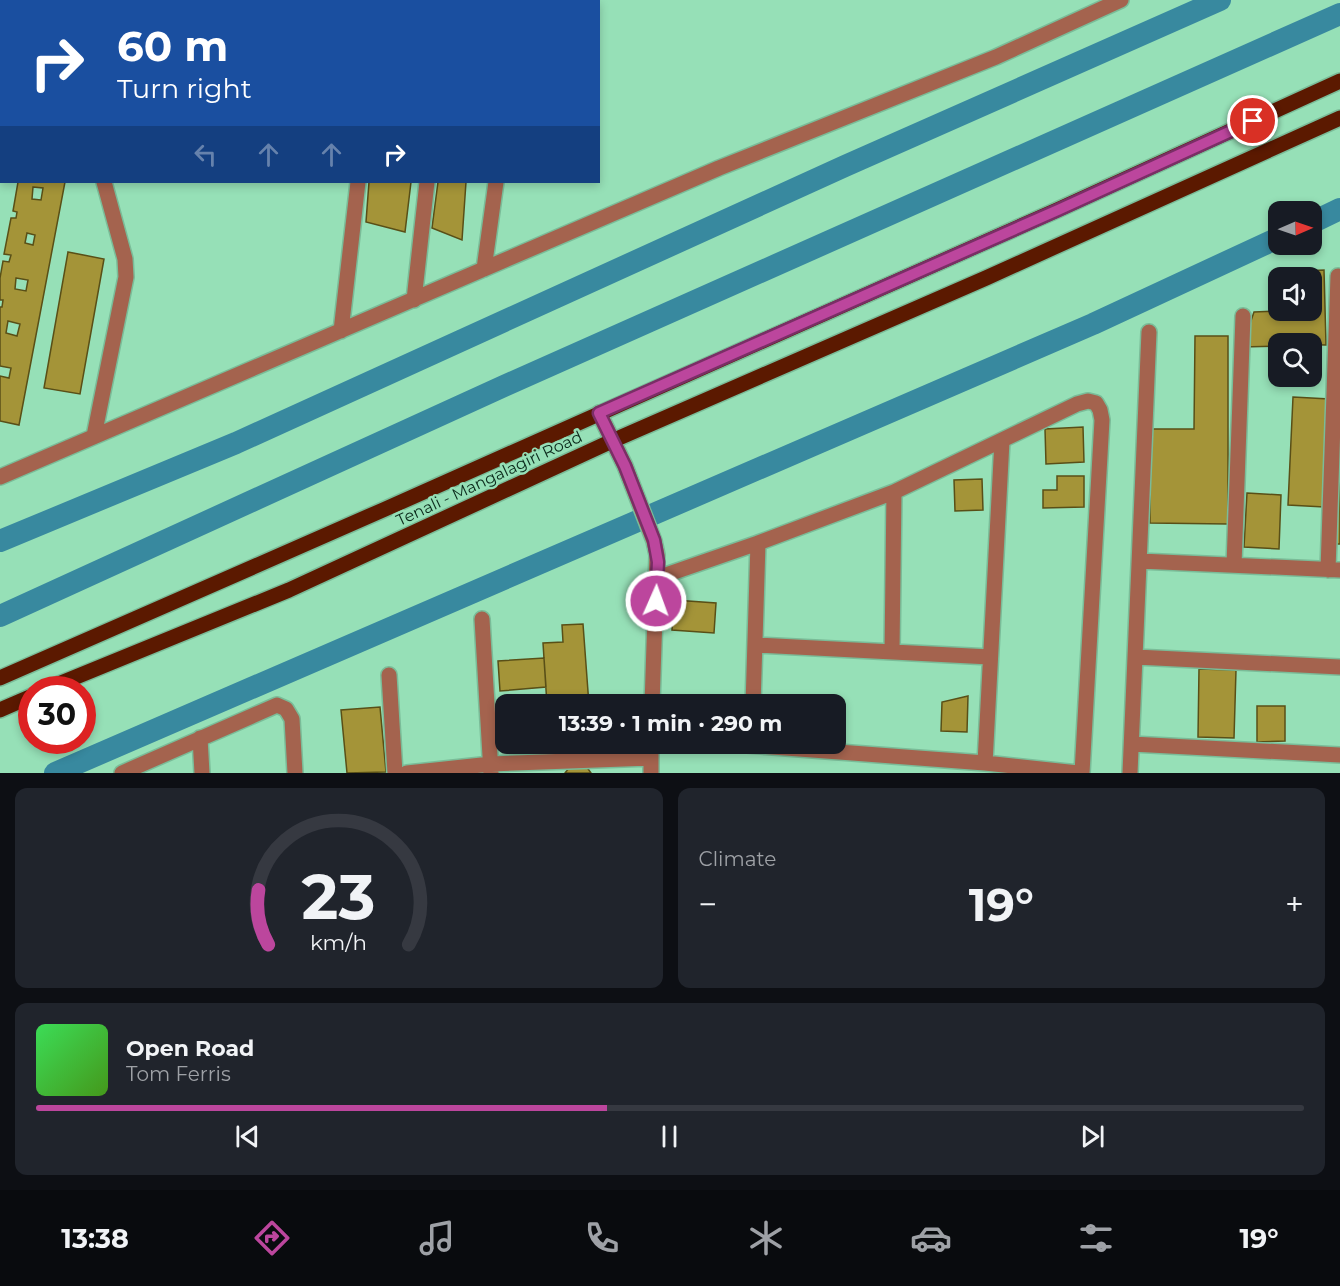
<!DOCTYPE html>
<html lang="en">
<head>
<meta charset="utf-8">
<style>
  :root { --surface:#171b24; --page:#20242c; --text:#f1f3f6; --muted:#9ea1a6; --line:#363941; --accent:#bc469d }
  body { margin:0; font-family:Montserrat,sans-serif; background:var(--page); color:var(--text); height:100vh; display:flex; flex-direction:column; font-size:22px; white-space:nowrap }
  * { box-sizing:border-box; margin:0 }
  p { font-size:20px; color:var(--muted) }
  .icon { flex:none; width:33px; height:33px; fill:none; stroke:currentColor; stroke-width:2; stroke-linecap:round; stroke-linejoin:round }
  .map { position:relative; height:773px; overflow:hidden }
  .sheet { display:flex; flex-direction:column; gap:15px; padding:15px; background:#0d0f14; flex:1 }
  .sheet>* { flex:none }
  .top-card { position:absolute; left:0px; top:0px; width:600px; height:183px; box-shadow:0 3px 9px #0003; background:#1a4fa0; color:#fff; overflow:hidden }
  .needle { width:39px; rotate:88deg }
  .fabs { position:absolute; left:1268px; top:201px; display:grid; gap:12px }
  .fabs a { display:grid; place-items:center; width:54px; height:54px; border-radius:12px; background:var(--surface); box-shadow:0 3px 9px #0003; font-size:30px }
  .speed { position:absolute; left:18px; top:676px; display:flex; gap:12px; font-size:30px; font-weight:700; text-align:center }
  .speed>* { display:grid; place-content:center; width:78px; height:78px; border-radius:50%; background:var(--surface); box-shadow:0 3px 9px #0003; line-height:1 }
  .speed .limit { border:9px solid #d22; background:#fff; color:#111 }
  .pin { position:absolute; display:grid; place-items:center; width:51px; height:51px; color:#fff; margin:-26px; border:3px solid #fff; border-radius:50%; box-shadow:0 2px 6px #0007 }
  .me { position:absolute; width:66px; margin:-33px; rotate:2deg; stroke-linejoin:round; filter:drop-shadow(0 0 4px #0008) }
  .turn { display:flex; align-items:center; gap:21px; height:126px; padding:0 18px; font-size:27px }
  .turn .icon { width:78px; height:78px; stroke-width:2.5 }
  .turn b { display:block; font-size:42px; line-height:51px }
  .lanes { display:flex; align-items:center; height:57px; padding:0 18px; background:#0003; justify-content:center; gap:30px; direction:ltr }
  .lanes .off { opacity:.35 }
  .big { font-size:45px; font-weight:700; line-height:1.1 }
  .sheet .card { flex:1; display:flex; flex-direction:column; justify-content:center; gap:9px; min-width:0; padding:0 21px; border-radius:12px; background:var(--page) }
  .sheet .dial { align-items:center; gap:0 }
  .dial svg { height:156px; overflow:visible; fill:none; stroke:var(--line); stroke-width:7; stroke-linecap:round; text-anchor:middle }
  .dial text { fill:var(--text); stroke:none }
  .song { display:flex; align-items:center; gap:18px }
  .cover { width:72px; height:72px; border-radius:9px; background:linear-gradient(135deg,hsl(130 70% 55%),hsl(100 70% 35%)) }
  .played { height:6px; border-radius:3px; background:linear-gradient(90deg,var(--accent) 45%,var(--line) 45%) }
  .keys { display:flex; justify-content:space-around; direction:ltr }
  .heat { display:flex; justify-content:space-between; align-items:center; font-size:33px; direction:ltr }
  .sheet .tiles { flex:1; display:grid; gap:15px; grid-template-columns:1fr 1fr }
  .card:last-child { grid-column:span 2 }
  .trip { position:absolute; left:495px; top:694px; width:351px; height:60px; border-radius:12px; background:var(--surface); box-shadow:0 3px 9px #0003; font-weight:700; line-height:60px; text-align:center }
  .tab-bar { display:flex; height:96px; justify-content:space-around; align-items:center; background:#090b0e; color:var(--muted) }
  .tab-bar .icon { width:42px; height:42px }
  .tab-bar .selected { color:var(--accent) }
  .tab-bar b { font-size:27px; color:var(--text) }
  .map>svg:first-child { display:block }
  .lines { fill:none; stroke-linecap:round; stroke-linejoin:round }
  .canal { stroke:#38899f; stroke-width:22 }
  .building { fill:#a49438; stroke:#594f17; stroke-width:1.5; fill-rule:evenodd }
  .minor-casing { stroke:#7abc98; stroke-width:18 }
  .major-casing { stroke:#7abc98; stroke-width:18 }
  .minor { stroke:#a4634e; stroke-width:15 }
  .major { stroke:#5b1900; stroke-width:15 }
  .route-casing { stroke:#7a2e66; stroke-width:15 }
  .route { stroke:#bc469d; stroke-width:10 }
  .labels { text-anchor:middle; stroke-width:5; stroke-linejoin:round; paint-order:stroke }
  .street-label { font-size:16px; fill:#0b2a1b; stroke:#96e0b7 }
</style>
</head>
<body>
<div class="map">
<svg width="1340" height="773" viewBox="0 0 1340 773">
  <rect width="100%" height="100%" fill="#96e0b7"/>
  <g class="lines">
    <path class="canal" d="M 1311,223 L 1340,209
      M 0,541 L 236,443 L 845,166 L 1220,0
      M 0,616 L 504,386 L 1340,14
      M 55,773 L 1093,324 L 1278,238"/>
  </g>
  <path class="building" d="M 442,0 L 486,0 L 442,2 Z
    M 18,182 L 65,182 L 19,425 L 0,421 L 0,376 L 9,378 L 11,368 L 0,366 L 0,307 L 2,307 L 3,300 L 0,300 L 0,278 L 3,261 L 9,262 L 11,255 L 4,254 L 11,218 L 16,218 L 17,212 L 13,211 ZM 33,187 L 43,188 L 41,200 L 32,199 ZM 27,233 L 35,235 L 33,245 L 25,243 ZM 16,278 L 28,280 L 26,291 L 15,289 ZM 8,321 L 20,324 L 17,336 L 6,333 Z
    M 369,182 L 411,182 L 405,232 L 366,222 Z
    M 438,182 L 466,182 L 462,240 L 432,228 Z
    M 68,252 L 104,259 L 80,394 L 44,388 Z
    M 1324,270 L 1326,345 L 1278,344 L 1278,346 L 1242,347 L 1254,312 L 1311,310 L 1311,278 L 1280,278 L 1279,272 Z
    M 1195,336 L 1228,336 L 1228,524 L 1150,523 L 1150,429 L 1194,429 Z
    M 1293,397 L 1329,399 L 1324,507 L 1288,505 Z
    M 1083,427 L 1084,462 L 1046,464 L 1045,429 Z
    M 1340,447 L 1340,544 L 1336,544 Z
    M 1057,476 L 1084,476 L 1084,507 L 1043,508 L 1043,490 L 1057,490 Z
    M 982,479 L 983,510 L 955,511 L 954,480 Z
    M 1247,493 L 1281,495 L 1279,549 L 1244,547 Z
    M 674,600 L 716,603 L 714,633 L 672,630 Z
    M 583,624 L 589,705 L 547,705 L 543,643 L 563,642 L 562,625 Z
    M 544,658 L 546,687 L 500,691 L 498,661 Z
    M 1199,669 L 1236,670 L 1234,738 L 1198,737 Z
    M 968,696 L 967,732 L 941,731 L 942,702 Z
    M 1257,706 L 1285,706 L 1285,741 L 1257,742 Z
    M 380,707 L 386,772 L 347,773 L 341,710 Z
    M 506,744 L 550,744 L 551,748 L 507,752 Z
    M 550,744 L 592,744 L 592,749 L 551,752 Z
    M 586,766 L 591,773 L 565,773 L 569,768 Z"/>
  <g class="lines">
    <g class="minor-casing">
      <path id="minor" d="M 369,2 L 370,0
        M 0,156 L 2,147
        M 484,269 L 496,182
        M 414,300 L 427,182
        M 341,331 L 358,182
        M 599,413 L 625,466 L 654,541 L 657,555 L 652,705
        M 94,436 L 126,277 L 125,259 L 104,182
        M 0,477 L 719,168 L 996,57 L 1121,0
        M 1140,561 L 1340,570
        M 1234,565 L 1243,316
        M 1328,570 L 1338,276
        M 657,578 L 758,543 L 894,492 L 1077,404 L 1088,401 L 1096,403 L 1100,410 L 1102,420 L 1082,773
        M 482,619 L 491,773
        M 755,645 L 990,657
        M 892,652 L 894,492
        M 1136,657 L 1340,667
        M 389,675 L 395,773
        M 753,705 L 758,543
        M 200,738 L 202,773
        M 733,744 L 985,763 L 1078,773
        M 1132,744 L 1340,755
        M 985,763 L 1002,441
        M 122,773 L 277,705 L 286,709 L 292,719 L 295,773
        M 407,773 L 491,764 L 651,758
        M 651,773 L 651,744
        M 1130,773 L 1149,332"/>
    </g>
    <g class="major-casing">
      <path id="major" d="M 0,678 L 383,510 L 1057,210 L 1340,81
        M 44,690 L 289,590 L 612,441 L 986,278 L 1340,118
        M 0,710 L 32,696"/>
    </g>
    <use href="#minor" class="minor"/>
    <use href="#major" class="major"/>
  </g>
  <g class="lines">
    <g class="route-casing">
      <path id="route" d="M 656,601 L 658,562 L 654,540 L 625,466 L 599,413 L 1058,210 L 1253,121"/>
    </g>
    <use href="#route" class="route"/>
  </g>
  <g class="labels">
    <g class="street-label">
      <text transform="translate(489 478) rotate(-25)" y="6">Tenali - Mangalagiri Road</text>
    </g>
  </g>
</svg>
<div class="fabs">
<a><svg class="needle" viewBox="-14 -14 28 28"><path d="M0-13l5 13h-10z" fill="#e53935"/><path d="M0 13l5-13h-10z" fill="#9ea1a6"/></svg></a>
<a><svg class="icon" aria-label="sound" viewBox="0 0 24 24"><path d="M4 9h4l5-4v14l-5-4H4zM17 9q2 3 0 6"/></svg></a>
<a><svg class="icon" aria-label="search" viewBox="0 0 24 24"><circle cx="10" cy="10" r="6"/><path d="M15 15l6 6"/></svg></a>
</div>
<div class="speed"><div class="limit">30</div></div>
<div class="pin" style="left:1253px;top:121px;background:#d93025"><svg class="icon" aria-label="arrive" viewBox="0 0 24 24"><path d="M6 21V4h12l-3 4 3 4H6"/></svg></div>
<svg class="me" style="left:656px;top:601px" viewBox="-20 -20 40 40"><circle r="17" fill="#bc469d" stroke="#fff" stroke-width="3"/><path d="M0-11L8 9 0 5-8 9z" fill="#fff"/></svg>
<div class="trip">13:39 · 1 min · 290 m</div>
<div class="top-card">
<div class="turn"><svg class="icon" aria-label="right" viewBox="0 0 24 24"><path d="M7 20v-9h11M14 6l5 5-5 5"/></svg><div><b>60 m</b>Turn right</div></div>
<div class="lanes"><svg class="icon off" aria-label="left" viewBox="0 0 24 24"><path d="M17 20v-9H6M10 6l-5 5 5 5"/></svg><svg class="icon off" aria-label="ahead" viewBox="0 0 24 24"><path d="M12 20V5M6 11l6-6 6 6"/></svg><svg class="icon off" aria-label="ahead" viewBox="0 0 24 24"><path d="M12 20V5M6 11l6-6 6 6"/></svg><svg class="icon" aria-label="right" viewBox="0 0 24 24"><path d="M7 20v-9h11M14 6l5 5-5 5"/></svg></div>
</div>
</div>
<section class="sheet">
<div class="tiles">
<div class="card dial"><svg viewBox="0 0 100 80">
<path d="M14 69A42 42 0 1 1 86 69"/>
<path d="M14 69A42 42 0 0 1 9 41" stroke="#bc469d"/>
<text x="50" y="56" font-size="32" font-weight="700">23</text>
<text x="50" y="72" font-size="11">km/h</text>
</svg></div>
<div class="card"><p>Climate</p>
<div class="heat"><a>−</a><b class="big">19°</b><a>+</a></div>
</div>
<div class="card">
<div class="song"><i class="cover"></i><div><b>Open Road</b><p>Tom Ferris</p></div></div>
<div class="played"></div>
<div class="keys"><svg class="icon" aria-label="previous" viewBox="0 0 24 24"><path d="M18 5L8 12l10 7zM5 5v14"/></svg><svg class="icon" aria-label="pause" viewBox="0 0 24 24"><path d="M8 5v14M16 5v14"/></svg><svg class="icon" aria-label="next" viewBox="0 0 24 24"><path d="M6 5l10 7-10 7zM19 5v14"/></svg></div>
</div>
</div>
</section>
<nav class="tab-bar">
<b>13:38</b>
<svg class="icon selected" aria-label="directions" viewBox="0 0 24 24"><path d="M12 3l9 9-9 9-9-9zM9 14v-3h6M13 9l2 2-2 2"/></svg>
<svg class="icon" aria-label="music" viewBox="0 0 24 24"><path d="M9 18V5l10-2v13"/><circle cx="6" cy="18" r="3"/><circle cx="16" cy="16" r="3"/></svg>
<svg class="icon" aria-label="phone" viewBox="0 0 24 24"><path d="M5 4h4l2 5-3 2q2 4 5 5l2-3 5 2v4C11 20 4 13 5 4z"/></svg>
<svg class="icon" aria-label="climate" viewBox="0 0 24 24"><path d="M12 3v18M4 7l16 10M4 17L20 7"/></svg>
<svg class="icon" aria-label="car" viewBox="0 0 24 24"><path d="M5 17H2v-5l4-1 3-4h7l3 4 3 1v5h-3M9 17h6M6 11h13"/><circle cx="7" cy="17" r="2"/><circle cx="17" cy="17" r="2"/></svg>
<svg class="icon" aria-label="filters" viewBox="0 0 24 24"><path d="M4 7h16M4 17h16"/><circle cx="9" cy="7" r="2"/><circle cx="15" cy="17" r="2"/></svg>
<b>19°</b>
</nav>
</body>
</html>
